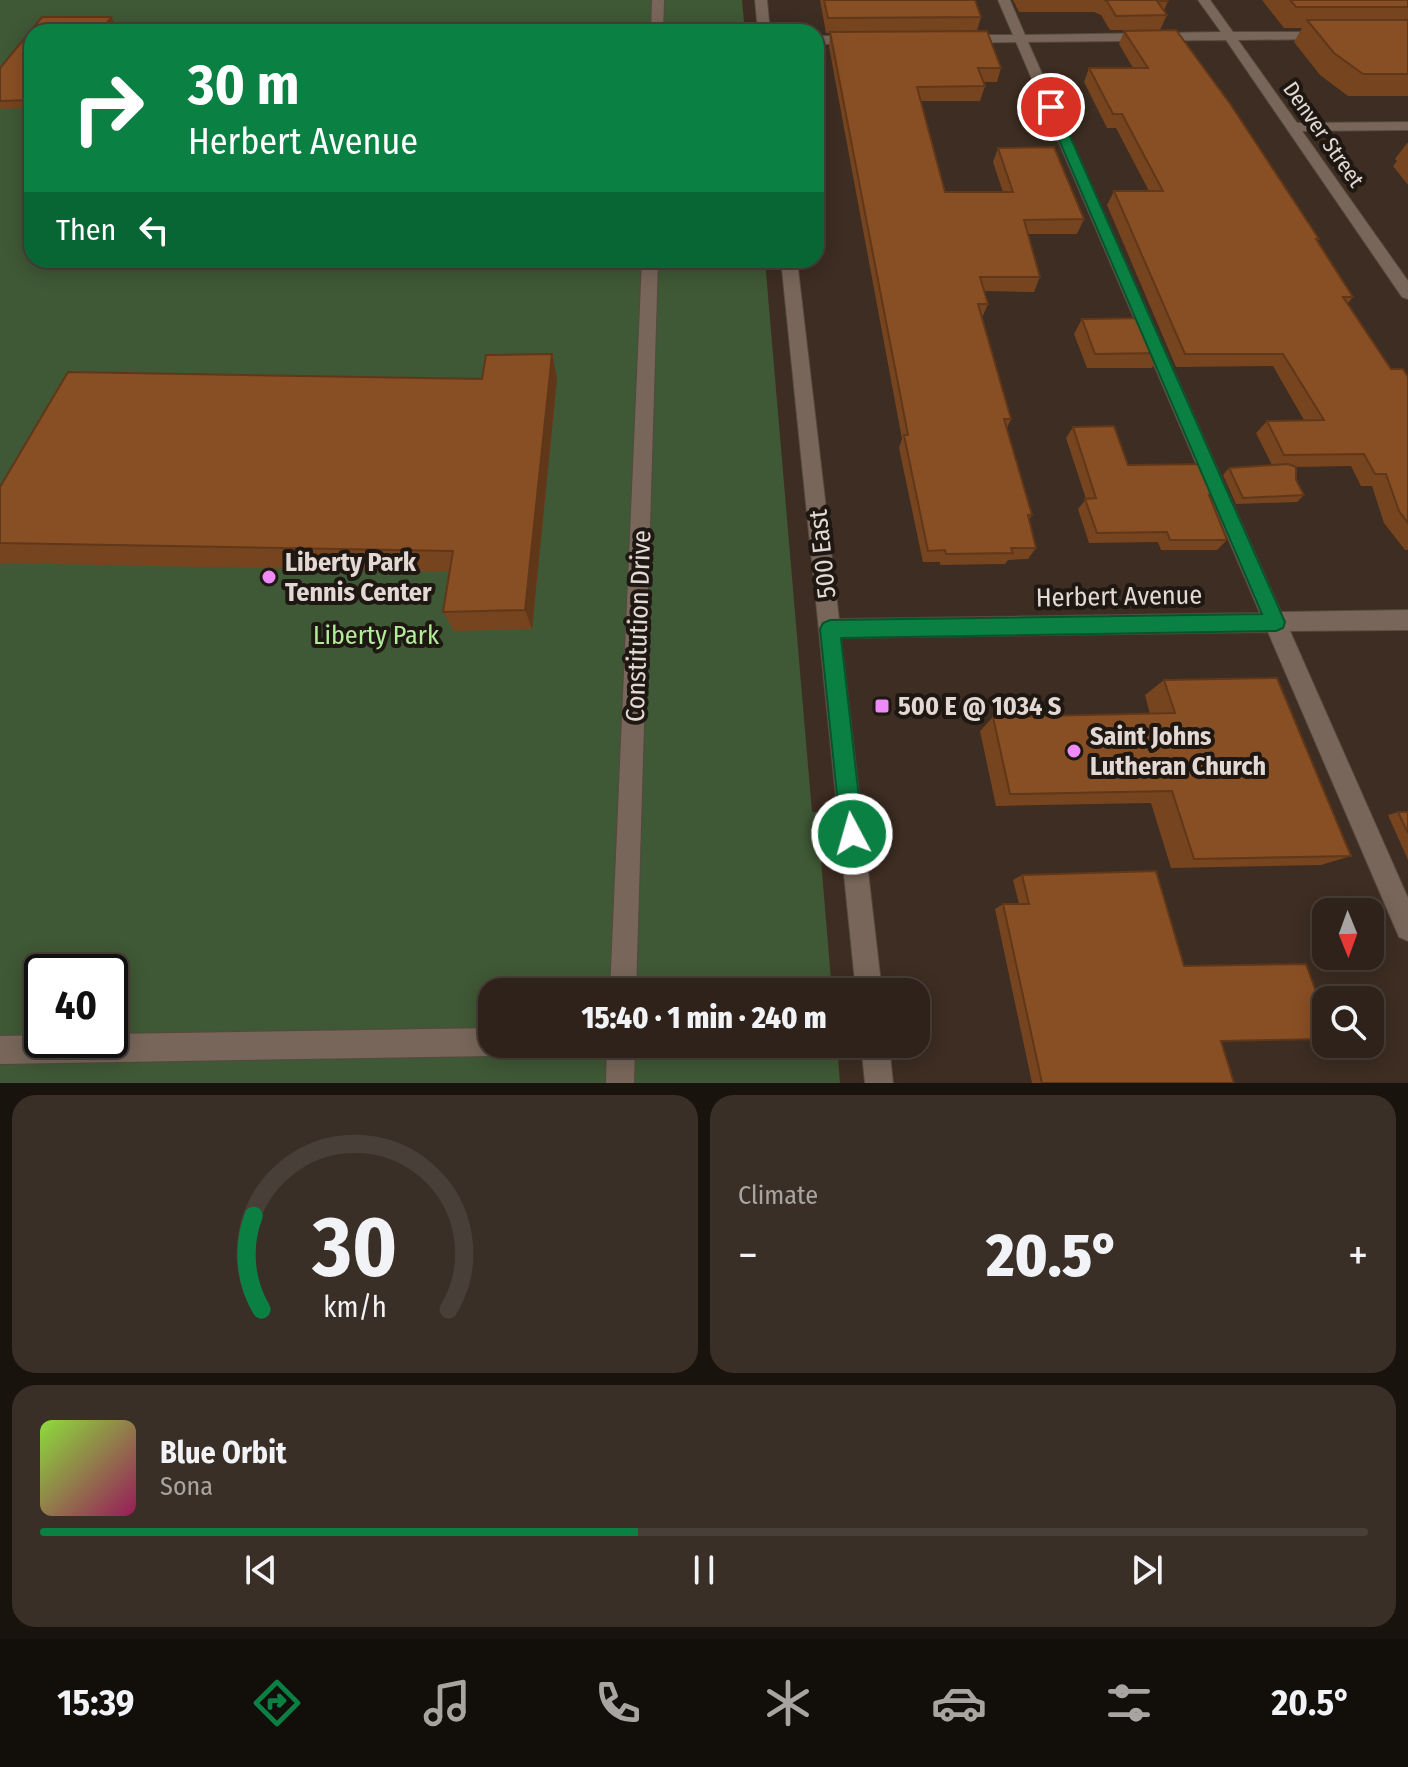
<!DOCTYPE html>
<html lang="en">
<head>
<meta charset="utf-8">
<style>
  :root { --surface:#2e221a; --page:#3a2f27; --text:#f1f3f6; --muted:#a7a4a2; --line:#493f39; --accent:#0b8043 }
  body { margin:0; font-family:"Fira Sans Condensed",sans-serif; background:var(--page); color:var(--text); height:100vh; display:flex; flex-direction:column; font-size:30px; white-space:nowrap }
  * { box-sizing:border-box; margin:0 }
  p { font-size:26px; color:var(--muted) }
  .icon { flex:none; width:44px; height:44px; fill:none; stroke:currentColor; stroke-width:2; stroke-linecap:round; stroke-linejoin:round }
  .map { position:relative; height:1083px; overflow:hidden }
  .panel { display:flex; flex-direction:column; gap:12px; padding:12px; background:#19130e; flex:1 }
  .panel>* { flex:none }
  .top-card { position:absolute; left:24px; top:24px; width:800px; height:244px; border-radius:24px; box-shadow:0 4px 20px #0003,0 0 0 2px var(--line); background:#0b8043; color:#fff; overflow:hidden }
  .needle { width:52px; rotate:179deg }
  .controls { position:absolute; left:1312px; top:898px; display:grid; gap:16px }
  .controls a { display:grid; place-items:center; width:72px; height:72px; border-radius:16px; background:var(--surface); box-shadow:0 4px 20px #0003,0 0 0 2px var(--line); font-size:40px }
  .speed { position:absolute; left:24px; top:954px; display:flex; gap:16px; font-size:40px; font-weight:700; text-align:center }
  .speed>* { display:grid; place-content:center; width:104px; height:104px; border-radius:50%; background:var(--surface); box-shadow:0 4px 20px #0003,0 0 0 2px var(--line); line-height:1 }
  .speed .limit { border:4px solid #111; border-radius:12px; background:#fff; color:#111 }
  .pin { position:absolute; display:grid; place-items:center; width:68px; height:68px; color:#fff; margin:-34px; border:4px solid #fff; border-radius:50%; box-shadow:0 2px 8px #0007 }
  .me { position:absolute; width:88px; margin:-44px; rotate:354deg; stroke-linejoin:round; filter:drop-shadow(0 0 6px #0008) }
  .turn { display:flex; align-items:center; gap:28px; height:168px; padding:0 32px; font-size:36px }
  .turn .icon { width:104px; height:104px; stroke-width:2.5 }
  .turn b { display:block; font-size:56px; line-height:68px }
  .then { display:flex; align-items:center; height:76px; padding:0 32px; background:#0003; gap:16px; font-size:30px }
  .big { font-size:60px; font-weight:800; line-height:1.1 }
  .panel .card { flex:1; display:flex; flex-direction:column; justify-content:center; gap:12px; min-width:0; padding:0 28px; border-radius:24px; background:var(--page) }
  .panel .dial { align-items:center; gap:0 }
  .dial svg { height:208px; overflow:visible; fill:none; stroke:var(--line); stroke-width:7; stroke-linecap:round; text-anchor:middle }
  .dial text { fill:var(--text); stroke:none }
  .song { display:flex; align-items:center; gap:24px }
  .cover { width:96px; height:96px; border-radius:12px; background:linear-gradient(135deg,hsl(90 70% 55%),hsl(330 70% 35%)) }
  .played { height:8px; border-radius:4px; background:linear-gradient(90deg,var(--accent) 45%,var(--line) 45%) }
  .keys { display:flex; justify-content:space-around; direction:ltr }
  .heat { display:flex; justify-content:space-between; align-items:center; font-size:44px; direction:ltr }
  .panel .tiles { flex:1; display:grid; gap:12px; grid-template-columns:1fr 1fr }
  .card:last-child { grid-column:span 2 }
  .trip { position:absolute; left:478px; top:978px; width:452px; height:80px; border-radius:24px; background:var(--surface); box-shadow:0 4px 20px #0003,0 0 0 2px var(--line); font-weight:800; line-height:80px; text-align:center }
  .dock { display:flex; height:128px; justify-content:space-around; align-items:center; background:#120e0a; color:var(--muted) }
  .dock .icon { width:56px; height:56px }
  .dock .selected { color:var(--accent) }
  .dock b { font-size:36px; color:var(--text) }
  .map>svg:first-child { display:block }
  .green { fill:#3f5835; fill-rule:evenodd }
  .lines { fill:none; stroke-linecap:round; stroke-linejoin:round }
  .minor-casing { stroke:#55483f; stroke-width:2 }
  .minor { fill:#78665a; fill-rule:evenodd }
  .wall { fill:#76441f }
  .shaded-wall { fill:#603719 }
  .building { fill:#894f24; stroke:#603719; stroke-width:2 }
  .route { fill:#0b8043; stroke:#07532c; stroke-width:2 }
  .poi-dot { fill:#ee8bf8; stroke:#1e1712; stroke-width:3 }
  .labels { text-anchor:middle; stroke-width:8; stroke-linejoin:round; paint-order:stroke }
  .far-street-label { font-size:22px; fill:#e3d8d2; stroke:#1e1712 }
  .street-label { font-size:26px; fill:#e3d8d2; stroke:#1e1712 }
  .poi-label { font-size:26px; font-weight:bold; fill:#e3d8d2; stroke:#1e1712; text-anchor:start }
  .park-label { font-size:26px; fill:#b2ed99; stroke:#1e1712 }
</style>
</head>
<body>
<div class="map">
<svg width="1408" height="1083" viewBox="0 0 1408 1083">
  <rect width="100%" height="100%" fill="#3d2d22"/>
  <path class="green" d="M 0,0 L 742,0 L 745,32 L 32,32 L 32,260 L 765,260 L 812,812 L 817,812 L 832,992 L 492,992 L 492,1044 L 837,1044 L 840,1083 L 0,1083 ZM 42,972 L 110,972 L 110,1040 L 42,1040 Z"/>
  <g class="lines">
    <g class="minor-casing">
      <path id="minor" d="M 652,0 L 664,0 L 663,32 L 651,32 Z
        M 755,0 L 767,0 L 770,32 L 758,32 Z
        M 998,0 L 1010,0 L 1025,35 L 1221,32 L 1198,0 L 1210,0 L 1233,32 L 1328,32 L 1330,35 L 1324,39 L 1238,40 L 1297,123 L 1408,122 L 1408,130 L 1302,131 L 1408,281 L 1408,299 L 1402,297 L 1226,40 L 1028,42 L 1281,612 L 1408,610 L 1408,630 L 1290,631 L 1408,898 L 1408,941 L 1399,937 L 1268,632 L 841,638 L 882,992 L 856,992 L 781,260 L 797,260 L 839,619 L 1260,613 L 1016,42 L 964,43 L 958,39 L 964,35 L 1013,35 Z
        M 816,36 L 856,36 L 862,40 L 856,44 L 816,44 Z
        M 642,260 L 658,260 L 636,992 L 610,992 Z
        M 492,1028 L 492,1044 L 505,1044 L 502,1052 L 492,1056 L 0,1064 L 0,1036 L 42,1035 L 42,1040 L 110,1040 L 110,1034 Z
        M 607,1044 L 635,1044 L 634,1083 L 606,1083 Z
        M 861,1044 L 889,1044 L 893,1083 L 865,1083 Z"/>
    </g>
    <use href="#minor" class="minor"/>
  </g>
  <path class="wall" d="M 820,0 L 975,0 L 981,17 L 977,31 L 1001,68 L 997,82 L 983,82 L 985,86 L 980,101 L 921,101 L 945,192 L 1003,192 L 993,162 L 998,148 L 1084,219 L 1077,234 L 1028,234 L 1040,277 L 1034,292 L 984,291 L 988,304 L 982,318 L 1011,419 L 1007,428 L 1032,515 L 1029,520 L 1036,548 L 1028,559 L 1008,560 L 1005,564 L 940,565 L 940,562 L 923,562 L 899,448 L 902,439 L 829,47 L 830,33 L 826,33 Z
    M 1013,0 L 1168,0 L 1168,1 L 1164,11 L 1167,15 L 1160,30 L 1110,30 L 1101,15 L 1094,12 L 1019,12 Z
    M 1262,0 L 1408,0 L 1408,96 L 1348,96 L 1320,75 L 1294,42 L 1302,28 L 1284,28 Z
    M 42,17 L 111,17 L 115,24 L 110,32 L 32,32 L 32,108 L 0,109 L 0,68 Z
    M 1124,31 L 1319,239 L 1317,241 L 1353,297 L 1348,303 L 1391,369 L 1408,377 L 1408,550 L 1405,550 L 1384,523 L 1372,486 L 1361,486 L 1351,466 L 1294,467 L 1296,480 L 1304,495 L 1297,502 L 1236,504 L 1223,475 L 1229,468 L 1272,465 L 1256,433 L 1267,421 L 1304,420 L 1273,366 L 1176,367 L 1107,205 L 1114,191 L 1149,191 L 1116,128 L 1107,128 L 1084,82 L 1089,68 L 1133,68 L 1119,44 Z
    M 1407,143 L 1408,143 L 1408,185 L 1393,166 L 1397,161 L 1395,159 Z
    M 1082,319 L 1161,353 L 1152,368 L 1087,368 L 1074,334 Z
    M 552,354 L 557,379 L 532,629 L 454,631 L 443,612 L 450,572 L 0,563 L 0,487 L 482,379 Z
    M 1073,427 L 1128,465 L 1220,495 L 1212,503 L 1227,540 L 1217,550 L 1161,550 L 1158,542 L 1089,543 L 1078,509 L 1086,499 L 1066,438 Z
    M 1164,680 L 1351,856 L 1321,865 L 1171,868 L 1151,803 L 996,806 L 980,731 L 993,717 L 1150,714 L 1145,695 Z
    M 1398,812 L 1408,812 L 1408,860 L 1388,815 Z
    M 1022,875 L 1184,966 L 1221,1041 L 1234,1083 L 1032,1083 L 995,909 L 1003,904 L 1019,904 L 1013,880 Z"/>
  <path class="shaded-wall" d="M 111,17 L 115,24 L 110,32 L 100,32 Z
    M 552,354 L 557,379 L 532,629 L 525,610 Z"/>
  <path class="building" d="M 824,0 L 975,0 L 981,17 L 828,18 Z
    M 1104,0 L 1168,0 L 1168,1 L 1157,1 L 1167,15 L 1116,16 L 1107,1 Z
    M 1290,0 L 1408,0 L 1408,7 L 1296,7 Z
    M 42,17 L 111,17 L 100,32 L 32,32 L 32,100 L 0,101 L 0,68 Z
    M 1307,20 L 1408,20 L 1408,74 L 1363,74 L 1334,53 Z
    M 1176,30 L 1231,105 L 1319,239 L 1316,239 L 1353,297 L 1343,297 L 1391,369 L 1403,369 L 1408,377 L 1408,523 L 1399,511 L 1386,474 L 1375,474 L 1364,454 L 1284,455 L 1267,421 L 1324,420 L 1283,354 L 1185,354 L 1114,191 L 1163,191 L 1122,114 L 1113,114 L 1089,68 L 1148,68 L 1124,31 Z
    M 987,31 L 1001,68 L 978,68 L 985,86 L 917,87 L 945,192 L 1013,192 L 998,148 L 1054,147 L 1084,219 L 1024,220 L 1040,277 L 980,277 L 988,304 L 978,304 L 1011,419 L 1004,419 L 1032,515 L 1028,515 L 1036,548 L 1011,548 L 1013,553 L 946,554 L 945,550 L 928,551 L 904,435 L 908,435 L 830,32 Z
    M 1146,318 L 1161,353 L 1095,354 L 1082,319 Z
    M 552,354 L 525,610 L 443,612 L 453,551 L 0,543 L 0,487 L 68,372 L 482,379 L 486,355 Z
    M 1114,426 L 1128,465 L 1207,464 L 1220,495 L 1209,495 L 1227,540 L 1170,540 L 1167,532 L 1097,533 L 1085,499 L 1096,498 L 1073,427 Z
    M 1288,464 L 1296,467 L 1296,480 L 1304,495 L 1243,498 L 1229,468 Z
    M 1277,678 L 1351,856 L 1194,859 L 1172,791 L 1010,794 L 993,717 L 1175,713 L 1164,680 Z
    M 1398,812 L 1408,812 L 1408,833 Z
    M 1156,871 L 1184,966 L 1306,964 L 1326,1019 L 1326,1039 L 1221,1041 L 1234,1083 L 1042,1083 L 1003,904 L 1029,904 L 1022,875 Z"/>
  <path class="route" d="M 1047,105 L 1057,107 L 1285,622 L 1283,628 L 1276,631 L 841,638 L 863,834 L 860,842 L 852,845 L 844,842 L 841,834 L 820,629 L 823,623 L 830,620 L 1262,614 L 1045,107 Z"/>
  <g class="poi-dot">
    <circle cx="269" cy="577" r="8"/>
    <rect x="874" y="698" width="16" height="16" rx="4"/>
    <circle cx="1074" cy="751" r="8"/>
  </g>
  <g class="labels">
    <g class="far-street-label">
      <text transform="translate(1324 134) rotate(55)" y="8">Denver Street</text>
    </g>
    <g class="street-label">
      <text transform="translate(822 554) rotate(-96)" y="9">500 East</text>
      <text transform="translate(1119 596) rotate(-1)" y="9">Herbert Avenue</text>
      <text transform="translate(638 626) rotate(-88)" y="9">Constitution Drive</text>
    </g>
    <g class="poi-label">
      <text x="285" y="571">Liberty Park<tspan x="285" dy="30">Tennis Center</tspan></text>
      <text x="898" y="715">500 E @ 1034 S</text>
      <text x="1090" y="745">Saint Johns<tspan x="1090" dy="30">Lutheran Church</tspan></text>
    </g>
    <g class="park-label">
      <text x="376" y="644">Liberty Park</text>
    </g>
  </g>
</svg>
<div class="controls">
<a><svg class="needle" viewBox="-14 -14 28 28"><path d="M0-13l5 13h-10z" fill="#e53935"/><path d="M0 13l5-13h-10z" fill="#a7a4a2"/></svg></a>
<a><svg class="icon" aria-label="search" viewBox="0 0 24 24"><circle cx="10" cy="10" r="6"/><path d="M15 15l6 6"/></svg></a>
</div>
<div class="speed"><div class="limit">40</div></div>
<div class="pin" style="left:1051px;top:107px;background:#d93025"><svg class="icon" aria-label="arrive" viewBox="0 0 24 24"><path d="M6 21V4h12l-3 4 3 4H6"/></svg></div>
<svg class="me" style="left:852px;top:834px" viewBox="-20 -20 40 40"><circle r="17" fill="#0b8043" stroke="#fff" stroke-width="3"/><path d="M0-11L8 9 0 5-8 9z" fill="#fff"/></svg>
<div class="trip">15:40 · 1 min · 240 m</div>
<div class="top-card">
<div class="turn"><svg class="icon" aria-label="right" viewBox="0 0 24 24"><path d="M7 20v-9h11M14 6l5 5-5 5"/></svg><div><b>30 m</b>Herbert Avenue</div></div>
<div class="then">Then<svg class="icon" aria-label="left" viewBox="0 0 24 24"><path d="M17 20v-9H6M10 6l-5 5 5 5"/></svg></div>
</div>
</div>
<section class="panel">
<div class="tiles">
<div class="card dial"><svg viewBox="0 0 100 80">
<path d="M14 69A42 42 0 1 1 86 69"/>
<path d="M14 69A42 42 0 0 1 11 33" stroke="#0b8043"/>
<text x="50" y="56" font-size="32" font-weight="700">30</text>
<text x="50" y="72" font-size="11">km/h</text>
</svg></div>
<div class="card"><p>Climate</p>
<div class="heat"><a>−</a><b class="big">20.5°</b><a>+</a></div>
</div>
<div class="card">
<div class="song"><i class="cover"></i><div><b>Blue Orbit</b><p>Sona</p></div></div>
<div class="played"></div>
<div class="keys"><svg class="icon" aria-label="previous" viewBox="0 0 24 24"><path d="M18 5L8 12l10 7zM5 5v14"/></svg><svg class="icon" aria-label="pause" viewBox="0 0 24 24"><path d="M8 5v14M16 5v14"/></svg><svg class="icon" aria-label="next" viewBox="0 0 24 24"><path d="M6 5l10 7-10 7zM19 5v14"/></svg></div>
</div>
</div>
</section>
<nav class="dock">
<b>15:39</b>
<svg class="icon selected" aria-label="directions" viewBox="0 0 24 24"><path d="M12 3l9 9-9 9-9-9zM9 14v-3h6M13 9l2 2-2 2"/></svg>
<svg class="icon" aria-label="music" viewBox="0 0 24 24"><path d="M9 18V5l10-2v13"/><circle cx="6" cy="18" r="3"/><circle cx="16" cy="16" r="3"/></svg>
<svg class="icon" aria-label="phone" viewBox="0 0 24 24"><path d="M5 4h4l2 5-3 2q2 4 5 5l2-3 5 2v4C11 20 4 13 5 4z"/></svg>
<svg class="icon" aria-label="climate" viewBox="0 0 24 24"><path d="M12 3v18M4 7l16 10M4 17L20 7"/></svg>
<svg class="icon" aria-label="car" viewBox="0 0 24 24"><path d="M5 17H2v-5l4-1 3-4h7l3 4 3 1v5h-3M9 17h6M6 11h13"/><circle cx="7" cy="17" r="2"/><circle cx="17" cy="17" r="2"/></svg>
<svg class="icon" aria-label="filters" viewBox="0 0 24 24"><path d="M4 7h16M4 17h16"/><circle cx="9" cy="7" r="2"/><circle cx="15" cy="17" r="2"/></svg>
<b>20.5°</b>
</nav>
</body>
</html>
